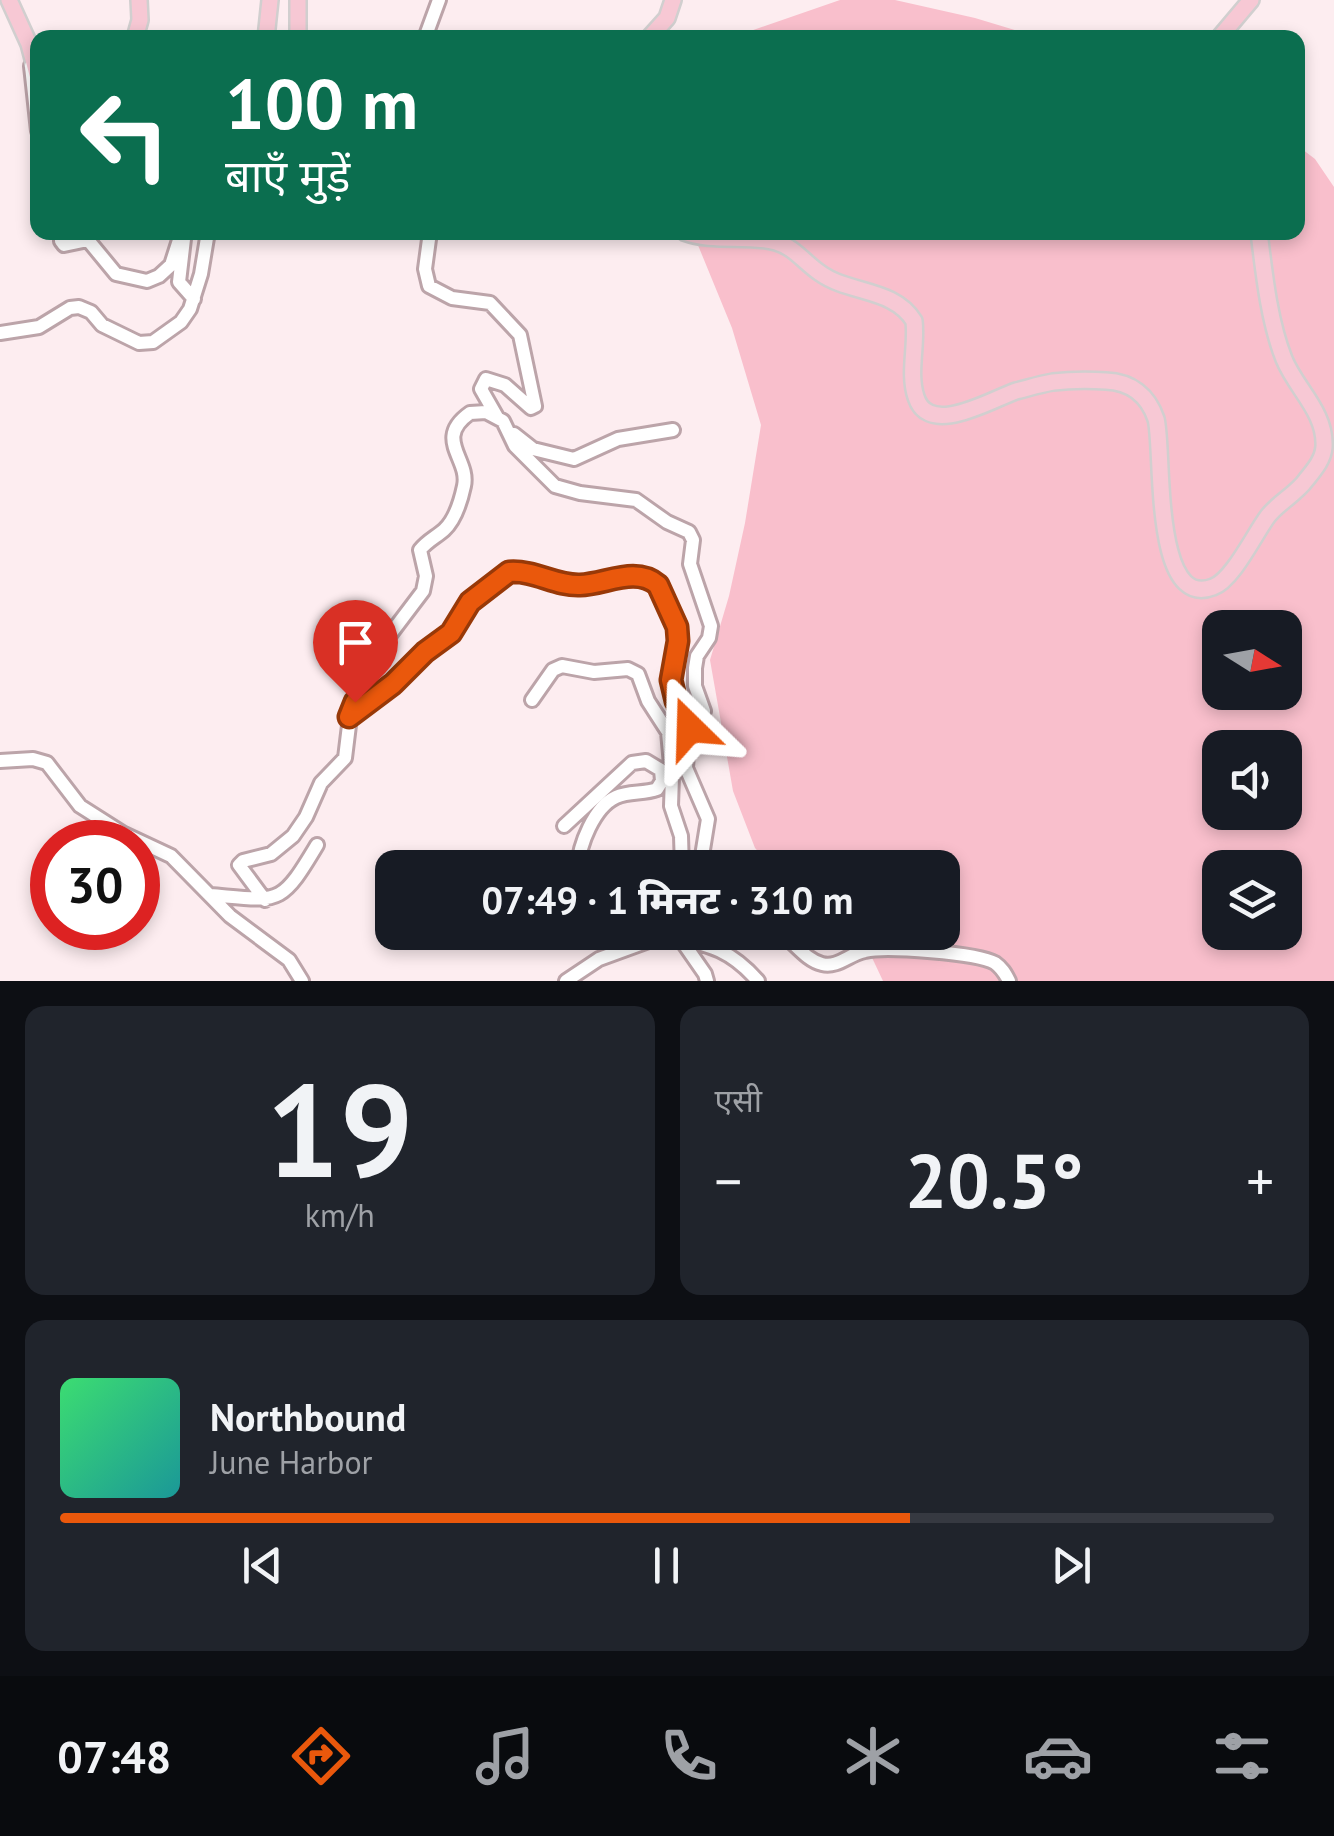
<!DOCTYPE html>
<html lang="hi">
<head>
<meta charset="utf-8">
<style>
  :root { --surface:#171b24; --page:#20242c; --text:#f1f3f6; --muted:#9ea1a6; --line:#363941; --accent:#ea580c }
  body { margin:0; font-family:"PT Sans","Noto Sans Devanagari",sans-serif; background:var(--page); color:var(--text); height:100vh; display:flex; flex-direction:column; font-size:38px; white-space:nowrap }
  * { box-sizing:border-box; margin:0 }
  p { font-size:32px; color:var(--muted) }
  .icon { flex:none; width:55px; height:55px; fill:none; stroke:currentColor; stroke-width:2; stroke-linecap:round; stroke-linejoin:round }
  .map { position:relative; height:981px; overflow:hidden }
  .panel { display:flex; flex-direction:column; gap:25px; padding:25px; background:#0d0f14; flex:1 }
  .panel>* { flex:none }
  .hud { position:absolute; left:30px; top:30px; width:1275px; height:210px; border-radius:20px; box-shadow:0 5px 15px #0003; background:#0b6e4f; color:#fff; overflow:hidden }
  .needle { width:65px; rotate:101deg }
  .buttons { position:absolute; left:1202px; top:610px; display:grid; gap:20px }
  .buttons a { display:grid; place-items:center; width:100px; height:100px; border-radius:20px; background:var(--surface); box-shadow:0 5px 15px #0003; font-size:50px }
  .speed { position:absolute; left:30px; top:820px; display:flex; gap:20px; font-size:50px; font-weight:700; text-align:center }
  .speed>* { display:grid; place-content:center; width:130px; height:130px; border-radius:50%; background:var(--surface); box-shadow:0 5px 15px #0003; line-height:1 }
  .speed .limit { border:15px solid #d22; background:#fff; color:#111 }
  .pin { position:absolute; display:grid; place-items:center; width:85px; height:85px; color:#fff; margin:-102px -42px; border-radius:50% 50% 50% 0; rotate:-45deg; box-shadow:0 0 10px #0007 }
  .pin .icon { rotate:45deg }
  .me { position:absolute; width:110px; margin:-55px; rotate:338deg; stroke-linejoin:round; filter:drop-shadow(0 0 8px #0008) }
  .turn { display:flex; align-items:center; gap:35px; height:210px; padding:0 30px; font-size:45px }
  .turn .icon { width:130px; height:130px; stroke-width:2.5 }
  .turn b { display:block; font-size:70px; line-height:85px }
  .big { font-size:75px; font-weight:800; line-height:1.1 }
  .panel .card { flex:1; display:flex; flex-direction:column; justify-content:center; gap:15px; min-width:0; padding:0 35px; border-radius:20px; background:var(--page) }
  .panel .dial { align-items:center; gap:0 }
  .dial b { font-size:130px; line-height:1 }
  .song { display:flex; align-items:center; gap:30px }
  .cover { width:120px; height:120px; border-radius:15px; background:linear-gradient(135deg,hsl(140 70% 55%),hsl(180 70% 35%)) }
  .played { height:10px; border-radius:5px; background:linear-gradient(90deg,var(--accent) 70%,var(--line) 70%) }
  .keys { display:flex; justify-content:space-around; direction:ltr }
  .heat { display:flex; justify-content:space-between; align-items:center; font-size:55px; direction:ltr }
  .panel .tiles { flex:1; display:grid; gap:25px; grid-template-columns:1fr 1fr }
  .card:last-child { grid-column:span 2 }
  .trip { position:absolute; left:375px; top:850px; width:585px; height:100px; border-radius:20px; background:var(--surface); box-shadow:0 5px 15px #0003; font-weight:800; line-height:100px; text-align:center }
  .tabs { display:flex; height:160px; justify-content:space-around; align-items:center; background:#090b0e; color:var(--muted) }
  .tabs .icon { width:70px; height:70px }
  .tabs .selected { color:var(--accent) }
  .tabs b { font-size:45px; color:var(--text) }
  .map>svg:first-child { display:block }
  .green { fill:#f9bfcc; fill-rule:evenodd }
  .lines { fill:none; stroke-linecap:round; stroke-linejoin:round }
  .minor-casing { stroke:#bca4a9; stroke-width:18 }
  .major-casing { stroke:#d1cfcf; stroke-width:20 }
  .minor { stroke:#fff; stroke-width:12 }
  .major { stroke:#f7c8d4; stroke-width:15 }
  .route-casing { stroke:#983908; stroke-width:25 }
  .route { stroke:#ea580c; stroke-width:18 }
</style>
</head>
<body>
<div class="map">
<svg width="1334" height="981" viewBox="0 0 1334 981">
  <rect width="100%" height="100%" fill="#fdedf0"/>
  <path class="green" d="M 840,0 L 895,0 L 975,18 L 1038,37 L 733,37 Z
    M 1298,146 L 1315,159 L 1334,187 L 1334,981 L 883,981 L 867,947 L 849,933 L 942,932 L 942,868 L 772,867 L 755,848 L 733,791 L 710,660 L 729,596 L 745,523 L 761,425 L 732,328 L 693,233 L 1298,232 ZM 1220,628 L 1285,628 L 1285,692 L 1220,692 ZM 1220,748 L 1285,748 L 1285,812 L 1220,812 ZM 1220,868 L 1285,868 L 1285,932 L 1220,932 Z"/>
  <g class="lines">
    <g class="minor-casing">
      <path id="minor" d="M 425,38 L 439,0
        M 31,66 L 38,131
        M 63,232 L 61,241 L 64,245 L 88,240 L 116,274 L 147,281 L 159,276 L 171,265 L 179,240 L 184,239 L 179,282 L 194,299
        M 430,232 L 425,269 L 429,286 L 452,298 L 490,303 L 520,335 L 535,406 L 531,408 L 505,385 L 486,379 L 481,389 L 497,417
        M 0,333 L 39,327 L 70,308 L 79,307 L 91,312 L 102,325 L 139,343 L 153,342 L 181,322 L 190,309 L 201,274 L 208,232
        M 514,434 L 533,449 L 574,459 L 618,439 L 673,430
        M 532,700 L 553,670 L 562,666 L 594,672 L 628,669 L 638,674 L 648,701 L 668,732 L 672,776 L 671,806 L 681,836 L 682,868
        M 349,717 L 393,684 L 425,651 L 451,633 L 470,602 L 509,572 L 530,573 L 569,585 L 631,576 L 651,579 L 658,585 L 678,632 L 671,680 L 676,701 L 689,723 L 686,768 L 708,819 L 700,868
        M 0,761 L 33,759 L 47,763 L 80,806 L 124,834 L 171,856 L 230,916 L 289,960 L 302,981
        M 564,826 L 632,763 L 646,761 L 661,770 L 662,781 L 657,789 C 644,794 629,791 616,797 C 594,807 579,845 578,868
        M 210,895 C 280,901 280,907 317,845
        M 265,900 L 239,865 L 243,861 L 271,854 L 293,836 L 306,817 L 321,783 L 345,758 L 351,709 L 389,636 L 423,591 L 426,576 L 420,550 C 427,541 436,537 444,530 C 455,520 461,500 464,486 C 470,459 433,439 470,413 L 486,412 L 503,421 L 515,446 L 555,486 L 580,493 L 636,500 L 667,522 L 689,532 L 693,540 L 690,564 L 711,626 L 709,638 L 697,656 L 695,668 L 695,686 L 704,711
        M 779,932 C 794,941 805,960 822,964 C 838,968 849,954 865,951 C 886,946 977,953 995,963 C 1002,968 1005,973 1009,981
        M 666,935 C 708,945 729,948 758,981
        M 680,938 L 705,974 L 707,981
        M 566,981 L 599,959 L 673,932"/>
    </g>
    <g class="major-casing">
      <path id="major" d="M 9,0 L 29,44 L 38,78
        M 135,38 L 140,20 L 139,0
        M 266,38 L 270,0
        M 298,38 L 298,0
        M 649,38 L 667,18 L 673,0
        M 1219,38 L 1251,0
        M 684,232 C 714,243 746,234 776,242 C 794,247 805,263 820,273 C 849,294 894,288 914,321 C 917,346 908,373 916,397 C 929,438 992,399 1016,391 C 1028,388 1041,384 1053,382 C 1071,380 1089,380 1106,381 C 1131,382 1148,395 1156,419 C 1164,446 1151,611 1213,587 C 1233,580 1255,533 1268,516 C 1279,502 1296,494 1306,480 C 1314,470 1323,460 1324,447 C 1326,412 1296,389 1284,359 C 1269,321 1264,273 1259,232"/>
    </g>
    <use href="#minor" class="minor"/>
    <use href="#major" class="major"/>
  </g>
  <g class="lines">
    <g class="route-casing">
      <path id="route" d="M 355,702 L 349,717 L 393,684 L 425,652 L 451,633 L 470,602 L 509,572 C 535,570 555,586 580,585 C 606,584 636,566 658,585 L 677,627 L 678,641 L 671,680 L 676,701 L 690,728"/>
    </g>
    <use href="#route" class="route"/>
  </g>
</svg>
<div class="buttons">
<a><svg class="needle" viewBox="-14 -14 28 28"><path d="M0-13l5 13h-10z" fill="#e53935"/><path d="M0 13l5-13h-10z" fill="#9ea1a6"/></svg></a>
<a><svg class="icon" aria-label="sound" viewBox="0 0 24 24"><path d="M4 9h4l5-4v14l-5-4H4zM17 9q2 3 0 6"/></svg></a>
<a><svg class="icon" aria-label="layers" viewBox="0 0 24 24"><path d="M12 4l9 5-9 5-9-5zM3 14l9 5 9-5"/></svg></a>
</div>
<div class="speed"><div class="limit">30</div></div>
<div class="pin" style="left:355px;top:702px;background:#d93025"><svg class="icon" aria-label="arrive" viewBox="0 0 24 24"><path d="M6 21V4h12l-3 4 3 4H6"/></svg></div>
<svg class="me" style="left:690px;top:728px" viewBox="-20 -20 40 40"><path d="M0-17L14 15 0 8-14 15z" fill="#ea580c" stroke="#fff" stroke-width="4"/></svg>
<div class="trip">07:49 · 1 मिनट · 310 m</div>
<div class="hud">
<div class="turn"><svg class="icon" aria-label="left" viewBox="0 0 24 24"><path d="M17 20v-9H6M10 6l-5 5 5 5"/></svg><div><b>100 m</b>बाएँ मुड़ें</div></div>
</div>
</div>
<section class="panel">
<div class="tiles">
<div class="card dial"><b>19</b><p>km/h</p></div>
<div class="card"><p>एसी</p>
<div class="heat"><a>−</a><b class="big">20.5°</b><a>+</a></div>
</div>
<div class="card">
<div class="song"><i class="cover"></i><div><b>Northbound</b><p>June Harbor</p></div></div>
<div class="played"></div>
<div class="keys"><svg class="icon" aria-label="previous" viewBox="0 0 24 24"><path d="M18 5L8 12l10 7zM5 5v14"/></svg><svg class="icon" aria-label="pause" viewBox="0 0 24 24"><path d="M8 5v14M16 5v14"/></svg><svg class="icon" aria-label="next" viewBox="0 0 24 24"><path d="M6 5l10 7-10 7zM19 5v14"/></svg></div>
</div>
</div>
</section>
<nav class="tabs">
<b>07:48</b>
<svg class="icon selected" aria-label="directions" viewBox="0 0 24 24"><path d="M12 3l9 9-9 9-9-9zM9 14v-3h6M13 9l2 2-2 2"/></svg>
<svg class="icon" aria-label="music" viewBox="0 0 24 24"><path d="M9 18V5l10-2v13"/><circle cx="6" cy="18" r="3"/><circle cx="16" cy="16" r="3"/></svg>
<svg class="icon" aria-label="phone" viewBox="0 0 24 24"><path d="M5 4h4l2 5-3 2q2 4 5 5l2-3 5 2v4C11 20 4 13 5 4z"/></svg>
<svg class="icon" aria-label="climate" viewBox="0 0 24 24"><path d="M12 3v18M4 7l16 10M4 17L20 7"/></svg>
<svg class="icon" aria-label="car" viewBox="0 0 24 24"><path d="M5 17H2v-5l4-1 3-4h7l3 4 3 1v5h-3M9 17h6M6 11h13"/><circle cx="7" cy="17" r="2"/><circle cx="17" cy="17" r="2"/></svg>
<svg class="icon" aria-label="filters" viewBox="0 0 24 24"><path d="M4 7h16M4 17h16"/><circle cx="9" cy="7" r="2"/><circle cx="15" cy="17" r="2"/></svg>
</nav>
</body>
</html>
